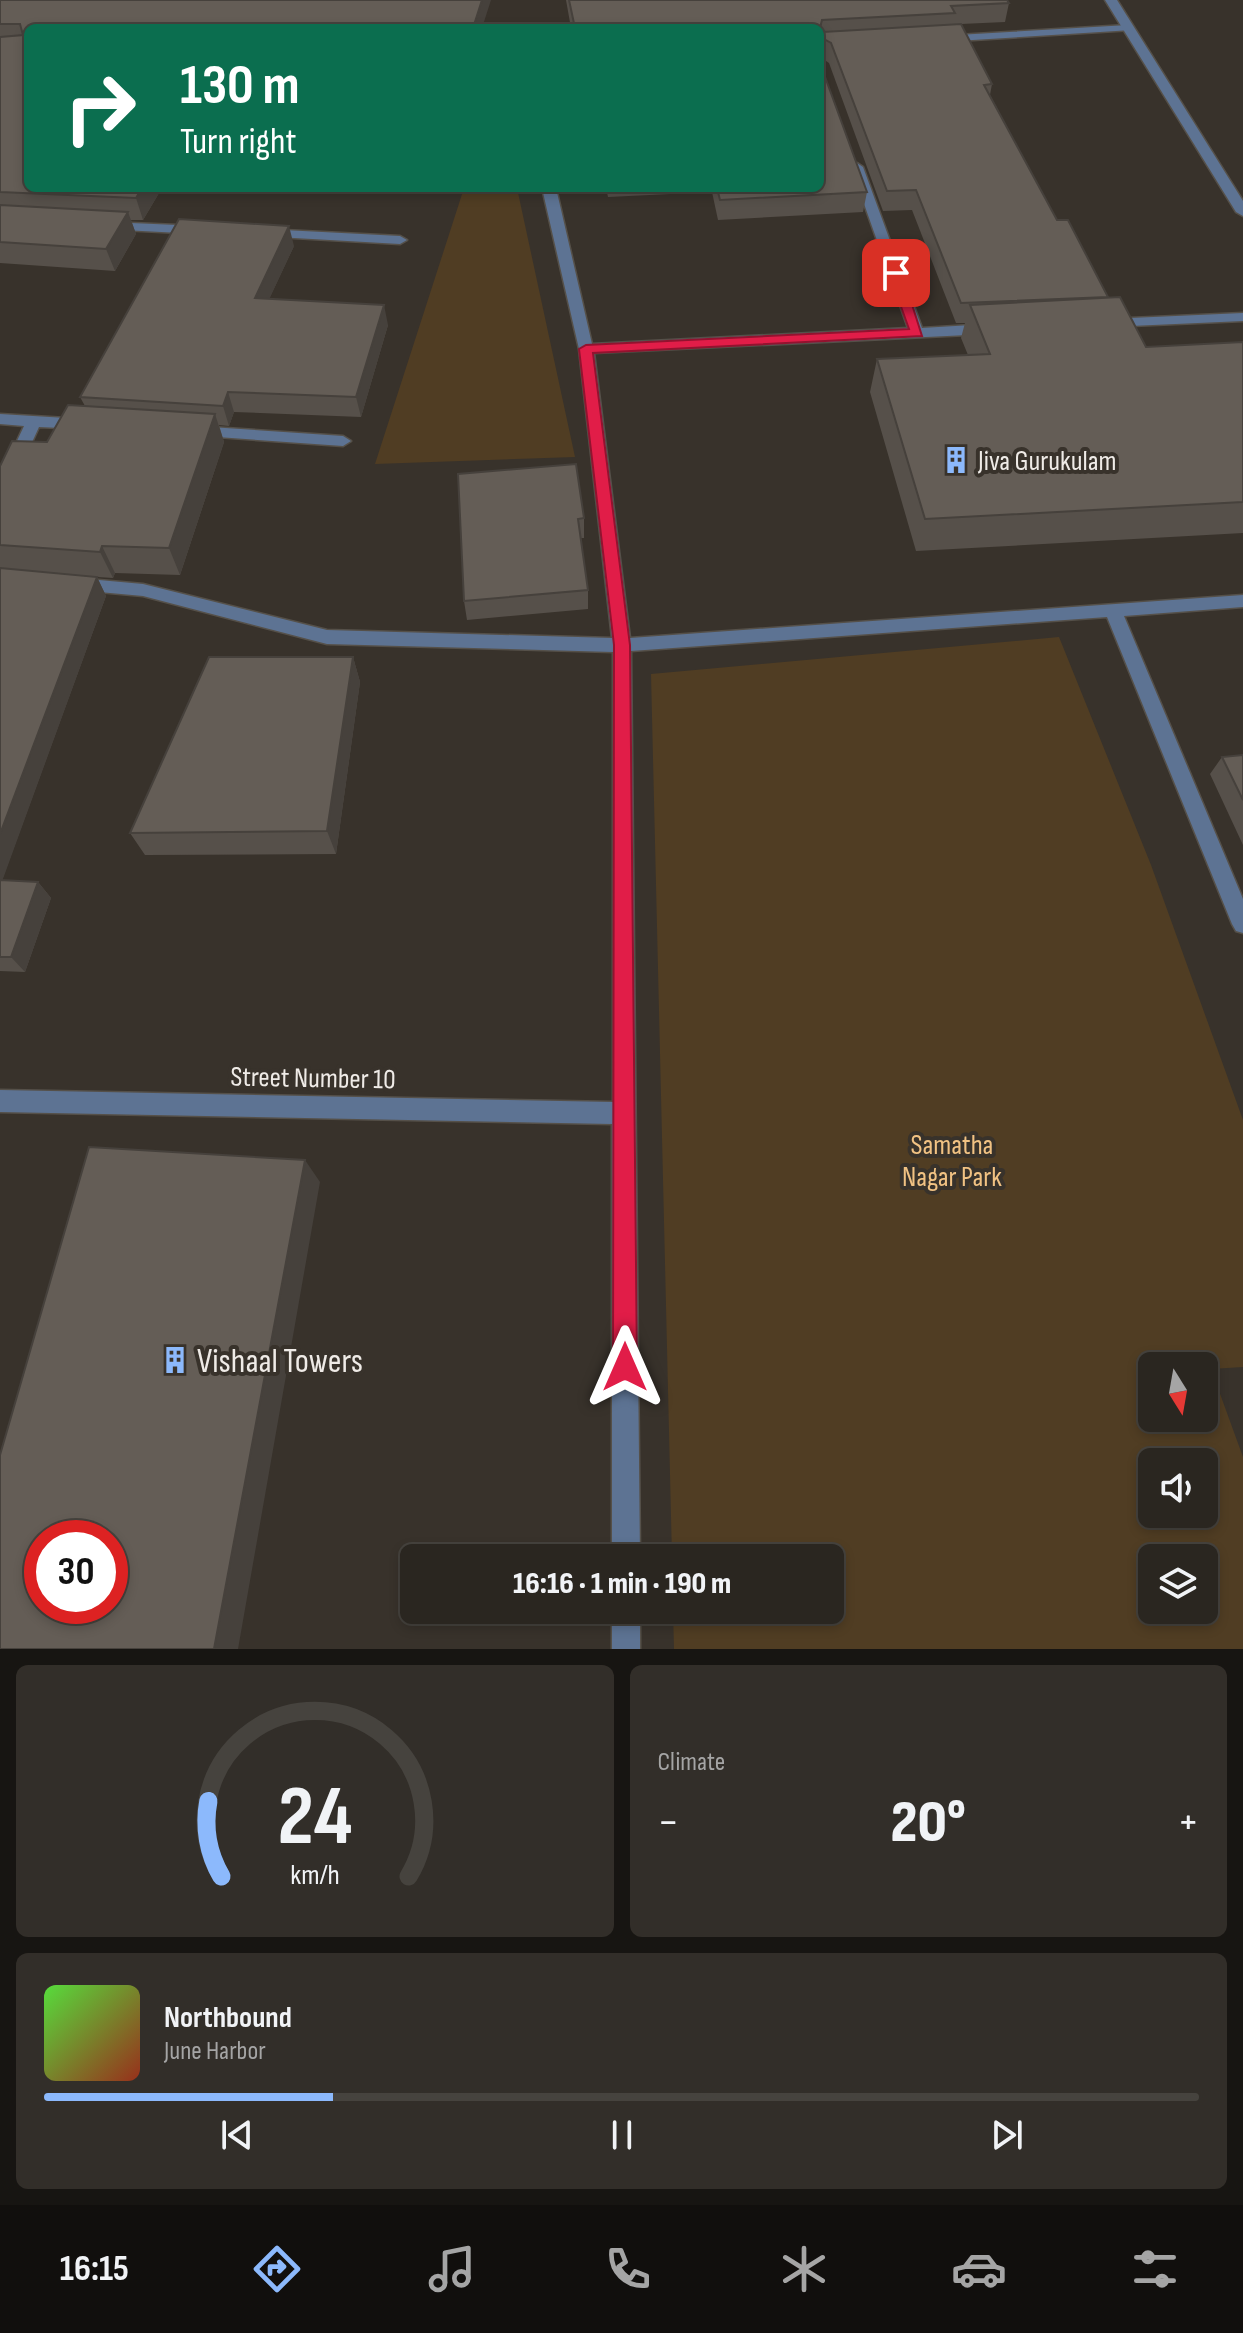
<!DOCTYPE html>
<html lang="en">
<head>
<meta charset="utf-8">
<style>
  :root { --surface:#2a2620; --page:#322e29; --text:#f1f3f6; --muted:#a5a5a5; --line:#46433e; --accent:#8cb9fc }
  body { margin:0; font-family:"Sofia Sans Condensed",sans-serif; background:var(--page); color:var(--text); height:100vh; display:flex; flex-direction:column; font-size:30px; white-space:nowrap }
  * { box-sizing:border-box; margin:0 }
  p { font-size:26px; color:var(--muted) }
  .icon { flex:none; width:44px; height:44px; fill:none; stroke:currentColor; stroke-width:2; stroke-linecap:round; stroke-linejoin:round }
  .map { position:relative; height:1649px; overflow:hidden }
  .panel { display:flex; flex-direction:column; gap:16px; padding:16px; background:#171512; flex:1 }
  .panel>* { flex:none }
  .top-card { position:absolute; left:24px; top:24px; width:800px; height:168px; border-radius:12px; box-shadow:0 4px 12px #0003,0 0 0 2px var(--line); background:#0b6e4f; color:#fff; overflow:hidden }
  .needle { width:52px; rotate:169deg }
  .fabs { position:absolute; left:1138px; top:1352px; display:grid; gap:16px }
  .fabs a { display:grid; place-items:center; width:80px; height:80px; border-radius:12px; background:var(--surface); box-shadow:0 4px 12px #0003,0 0 0 2px var(--line); font-size:40px }
  .speed { position:absolute; left:24px; top:1520px; display:flex; gap:16px; font-size:40px; font-weight:700; text-align:center }
  .speed>* { display:grid; place-content:center; width:104px; height:104px; border-radius:50%; background:var(--surface); box-shadow:0 4px 12px #0003,0 0 0 2px var(--line); line-height:1 }
  .speed .limit { border:12px solid #d22; background:#fff; color:#111 }
  .pin { position:absolute; display:grid; place-items:center; width:68px; height:68px; color:#fff; margin:-34px; border-radius:16px; box-shadow:0 4px 12px #0006 }
  .me { position:absolute; width:88px; margin:-44px; rotate:0deg; stroke-linejoin:round; filter:drop-shadow(0 0 6px #0008) }
  .turn { display:flex; align-items:center; gap:28px; height:168px; padding:0 24px; font-size:36px }
  .turn .icon { width:104px; height:104px; stroke-width:2.5 }
  .turn b { display:block; font-size:56px; line-height:68px }
  .big { font-size:60px; font-weight:800; line-height:1.1 }
  .panel .widget { flex:1; display:flex; flex-direction:column; justify-content:center; gap:12px; min-width:0; padding:0 28px; border-radius:12px; background:var(--page) }
  .panel .dial { align-items:center; gap:0 }
  .dial svg { height:208px; overflow:visible; fill:none; stroke:var(--line); stroke-width:7; stroke-linecap:round; text-anchor:middle }
  .dial text { fill:var(--text); stroke:none }
  .song { display:flex; align-items:center; gap:24px }
  .cover { width:96px; height:96px; border-radius:12px; background:linear-gradient(135deg,hsl(110 70% 55%),hsl(10 70% 35%)) }
  .played { height:8px; border-radius:4px; background:linear-gradient(90deg,var(--accent) 25%,var(--line) 25%) }
  .keys { display:flex; justify-content:space-around; direction:ltr }
  .heat { display:flex; justify-content:space-between; align-items:center; font-size:44px; direction:ltr }
  .panel .tiles { flex:1; display:grid; gap:16px; grid-template-columns:1fr 1fr }
  .widget:last-child { grid-column:span 2 }
  .trip { position:absolute; left:400px; top:1544px; width:444px; height:80px; border-radius:12px; background:var(--surface); box-shadow:0 4px 12px #0003,0 0 0 2px var(--line); font-weight:800; line-height:80px; text-align:center }
  .menu { display:flex; height:128px; justify-content:space-around; align-items:center; background:#110f0d; color:var(--muted) }
  .menu .icon { width:56px; height:56px }
  .menu .on { color:var(--accent) }
  .menu b { font-size:36px; color:var(--text) }
  .map>svg:first-child { display:block }
  .green { fill:#503d23; fill-rule:evenodd }
  .lines { fill:none; stroke-linecap:round; stroke-linejoin:round }
  .minor-casing { stroke:#555049; stroke-width:3 }
  .tertiary-casing { stroke:#555049; stroke-width:3 }
  .minor { fill:#5d7393; fill-rule:evenodd }
  .tertiary { fill:#5d7393; fill-rule:evenodd }
  .wall { fill:#56504a }
  .shaded-wall { fill:#46413c }
  .building { fill:#645d56; stroke:#46413c; stroke-width:2; fill-rule:evenodd }
  .route { fill:#e11d48; stroke:#92132f; stroke-width:2 }
  .labels { text-anchor:middle; stroke-width:8; stroke-linejoin:round; paint-order:stroke }
  .poi-label { font-size:28px; fill:#efebe7; stroke:#38322b; text-anchor:start }
  .street-label { font-size:28px; fill:#efebe7; stroke:#38322b }
  .park-label { font-size:28px; fill:#f1c283; stroke:#38322b }
  .near-poi-label { font-size:34px; fill:#efebe7; stroke:#38322b; text-anchor:start }
</style>
</head>
<body>
<div class="map">
<svg width="1243" height="1649" viewBox="0 0 1243 1649">
  <rect width="100%" height="100%" fill="#38322b"/>
  <path class="green" d="M 464,188 L 517,188 L 575,457 L 375,464 Z
    M 1059,637 L 1151,865 L 1243,1120 L 1243,1367 L 1211,1369 L 1243,1457 L 1243,1649 L 674,1649 L 673,1610 L 830,1610 L 830,1558 L 672,1558 L 651,674 ZM 1152,1366 L 1204,1366 L 1204,1418 L 1152,1418 ZM 1152,1462 L 1204,1462 L 1204,1514 L 1152,1514 ZM 1152,1558 L 1204,1558 L 1204,1610 L 1152,1610 Z"/>
  <g class="lines">
    <g class="minor-casing">
      <path id="minor" d="M 1128,25 L 1132,26 L 1132,30 L 940,42 L 934,39 L 940,36 Z
        M 857,163 L 863,167 L 922,328 L 988,324 L 995,329 L 988,334 L 594,353 L 630,638 L 1243,595 L 1243,607 L 1124,616 L 1243,899 L 1243,933 L 1236,931 L 1232,924 L 1107,617 L 631,651 L 640,1558 L 612,1558 L 612,1124 L 0,1112 L 0,1090 L 613,1102 L 613,652 L 327,644 L 143,596 L 77,590 L 68,584 L 77,578 L 143,584 L 327,630 L 612,638 L 579,349 L 542,188 L 556,188 L 592,344 L 908,328 L 851,167 Z
        M 108,222 L 200,226 L 207,230 L 200,234 L 103,229 L 103,223 Z
        M 264,229 L 400,236 L 407,240 L 400,244 L 259,236 L 259,230 Z
        M 1243,313 L 1243,321 L 1108,327 L 1101,323 L 1108,319 Z
        M 0,414 L 83,419 L 91,424 L 83,429 L 39,427 L 8,495 L 0,501 L 0,477 L 24,426 L 0,424 Z
        M 195,426 L 343,436 L 351,441 L 343,446 L 189,435 L 187,431 Z
        M 612,1610 L 640,1610 L 640,1649 L 612,1649 Z"/>
    </g>
    <g class="tertiary-casing">
      <path id="tertiary" d="M 1105,0 L 1117,0 L 1243,201 L 1243,216 L 1236,212 Z"/>
    </g>
    <use href="#minor" class="minor"/>
    <use href="#tertiary" class="tertiary"/>
  </g>
  <path class="wall" d="M 0,0 L 28,28 L 162,188 L 143,220 L 131,220 L 136,234 L 115,271 L 0,263 Z
    M 566,0 L 1007,0 L 1009,3 L 1005,22 L 961,24 L 992,84 L 990,95 L 1057,220 L 1108,297 L 1107,298 L 1146,347 L 1243,342 L 1243,533 L 916,551 L 870,392 L 877,359 L 968,355 L 961,338 L 965,323 L 956,323 L 912,210 L 883,211 L 829,63 L 820,57 L 820,28 L 571,28 Z
    M 606,188 L 820,188 L 867,192 L 863,212 L 718,220 L 712,192 L 608,197 Z
    M 294,246 L 269,299 L 388,325 L 361,417 L 234,412 L 229,426 L 219,425 L 224,442 L 180,575 L 115,573 L 113,578 L 97,577 L 106,596 L 2,880 L 38,882 L 51,898 L 25,972 L 0,971 L 0,466 L 47,442 L 85,406 L 80,397 Z
    M 458,474 L 584,518 L 584,538 L 581,538 L 588,590 L 588,609 L 467,620 L 464,601 Z
    M 353,657 L 360,682 L 336,854 L 145,855 L 130,833 Z
    M 1243,755 L 1243,845 L 1210,774 L 1222,757 Z"/>
  <path class="shaded-wall" d="M 482,0 L 491,0 L 482,28 L 473,28 Z
    M 142,188 L 162,188 L 143,220 L 136,198 Z
    M 128,212 L 136,234 L 115,271 L 106,249 Z
    M 289,226 L 294,246 L 260,319 L 255,298 Z
    M 384,305 L 388,325 L 361,417 L 356,397 Z
    M 228,392 L 234,412 L 229,426 L 223,406 Z
    M 215,414 L 224,442 L 180,575 L 169,548 Z
    M 102,546 L 115,573 L 113,578 L 100,552 Z
    M 97,577 L 106,596 L 0,887 L 0,834 Z
    M 353,657 L 360,682 L 336,854 L 327,831 Z
    M 38,882 L 51,898 L 25,972 L 11,957 Z
    M 305,1160 L 320,1182 L 238,1649 L 214,1649 Z"/>
  <path class="building" d="M 0,0 L 482,0 L 473,28 L 28,28 L 28,188 L 142,188 L 136,198 L 0,192 L 0,37 L 23,35 L 20,24 L 0,24 Z
    M 569,0 L 1007,0 L 1009,3 L 951,6 L 955,13 L 822,20 L 820,28 L 575,28 Z
    M 961,24 L 992,84 L 984,85 L 1057,220 L 1068,220 L 1108,297 L 961,303 L 916,190 L 887,191 L 831,43 L 822,38 L 820,59 L 820,29 L 823,32 Z
    M 820,63 L 867,192 L 720,200 L 717,188 L 820,188 Z
    M 0,205 L 128,212 L 106,249 L 0,242 Z
    M 179,219 L 289,226 L 255,298 L 384,305 L 356,397 L 228,392 L 223,406 L 80,397 Z
    M 1120,297 L 1146,347 L 1243,342 L 1243,502 L 925,519 L 877,359 L 990,354 L 970,305 Z
    M 68,405 L 215,414 L 169,548 L 102,546 L 100,552 L 0,545 L 0,466 L 12,441 L 47,442 Z
    M 576,464 L 584,518 L 578,519 L 588,590 L 464,601 L 458,474 Z
    M 0,568 L 97,577 L 0,834 Z
    M 209,657 L 353,657 L 327,831 L 130,833 Z
    M 1243,755 L 1243,800 L 1222,757 Z
    M 0,880 L 38,882 L 11,957 L 0,957 Z
    M 89,1147 L 305,1160 L 214,1649 L 0,1649 L 0,1455 ZM 42,1538 L 110,1538 L 110,1606 L 42,1606 Z"/>
  <path class="route" d="M 896,269 L 902,273 L 922,336 L 593,353 L 630,645 L 637,1367 L 634,1376 L 625,1379 L 617,1376 L 613,1367 L 614,645 L 579,349 L 586,345 L 909,329 L 889,273 Z"/>
  <defs>
    <g id="building-bare" transform="scale(2.16)"><path d="M-4-6H4V6H1V3H-1V6H-4ZM-2.5-4.3h1.7v1.8h-1.7ZM.8-4.3h1.7v1.8H.8ZM-2.5-1h1.7V.8h-1.7ZM.8-1h1.7V.8H.8Z" fill="#8cb9fc" stroke="#38322b" stroke-width="2.5" paint-order="stroke"/></g>
  </defs>
  <g fill-rule="evenodd">
    <use href="#building-bare" x="956" y="460"/>
    <use href="#building-bare" x="175" y="1360"/>
  </g>
  <g class="labels">
    <g class="poi-label">
      <text x="978" y="470">Jiva Gurukulam</text>
    </g>
    <g class="street-label">
      <text transform="translate(313 1077) rotate(1)" y="10">Street Number 10</text>
    </g>
    <g class="park-label">
      <text x="952" y="1154">Samatha<tspan x="952" dy="32">Nagar Park</tspan></text>
    </g>
    <g class="near-poi-label">
      <text x="197" y="1372">Vishaal Towers</text>
    </g>
  </g>
</svg>
<div class="fabs">
<a><svg class="needle" viewBox="-14 -14 28 28"><path d="M0-13l5 13h-10z" fill="#e53935"/><path d="M0 13l5-13h-10z" fill="#a5a5a5"/></svg></a>
<a><svg class="icon" aria-label="sound" viewBox="0 0 24 24"><path d="M4 9h4l5-4v14l-5-4H4zM17 9q2 3 0 6"/></svg></a>
<a><svg class="icon" aria-label="layers" viewBox="0 0 24 24"><path d="M12 4l9 5-9 5-9-5zM3 14l9 5 9-5"/></svg></a>
</div>
<div class="speed"><div class="limit">30</div></div>
<div class="pin" style="left:896px;top:273px;background:#d93025"><svg class="icon" aria-label="arrive" viewBox="0 0 24 24"><path d="M6 21V4h12l-3 4 3 4H6"/></svg></div>
<svg class="me" style="left:625px;top:1367px" viewBox="-20 -20 40 40"><path d="M0-17L14 15 0 8-14 15z" fill="#e11d48" stroke="#fff" stroke-width="4"/></svg>
<div class="trip">16:16 · 1 min · 190 m</div>
<div class="top-card">
<div class="turn"><svg class="icon" aria-label="right" viewBox="0 0 24 24"><path d="M7 20v-9h11M14 6l5 5-5 5"/></svg><div><b>130 m</b>Turn right</div></div>
</div>
</div>
<section class="panel">
<div class="tiles">
<div class="widget dial"><svg viewBox="0 0 100 80">
<path d="M14 69A42 42 0 1 1 86 69"/>
<path d="M14 69A42 42 0 0 1 9 40" stroke="#8cb9fc"/>
<text x="50" y="56" font-size="32" font-weight="700">24</text>
<text x="50" y="72" font-size="11">km/h</text>
</svg></div>
<div class="widget"><p>Climate</p>
<div class="heat"><a>−</a><b class="big">20°</b><a>+</a></div>
</div>
<div class="widget">
<div class="song"><i class="cover"></i><div><b>Northbound</b><p>June Harbor</p></div></div>
<div class="played"></div>
<div class="keys"><svg class="icon" aria-label="previous" viewBox="0 0 24 24"><path d="M18 5L8 12l10 7zM5 5v14"/></svg><svg class="icon" aria-label="pause" viewBox="0 0 24 24"><path d="M8 5v14M16 5v14"/></svg><svg class="icon" aria-label="next" viewBox="0 0 24 24"><path d="M6 5l10 7-10 7zM19 5v14"/></svg></div>
</div>
</div>
</section>
<nav class="menu">
<b>16:15</b>
<svg class="icon on" aria-label="directions" viewBox="0 0 24 24"><path d="M12 3l9 9-9 9-9-9zM9 14v-3h6M13 9l2 2-2 2"/></svg>
<svg class="icon" aria-label="music" viewBox="0 0 24 24"><path d="M9 18V5l10-2v13"/><circle cx="6" cy="18" r="3"/><circle cx="16" cy="16" r="3"/></svg>
<svg class="icon" aria-label="phone" viewBox="0 0 24 24"><path d="M5 4h4l2 5-3 2q2 4 5 5l2-3 5 2v4C11 20 4 13 5 4z"/></svg>
<svg class="icon" aria-label="climate" viewBox="0 0 24 24"><path d="M12 3v18M4 7l16 10M4 17L20 7"/></svg>
<svg class="icon" aria-label="car" viewBox="0 0 24 24"><path d="M5 17H2v-5l4-1 3-4h7l3 4 3 1v5h-3M9 17h6M6 11h13"/><circle cx="7" cy="17" r="2"/><circle cx="17" cy="17" r="2"/></svg>
<svg class="icon" aria-label="filters" viewBox="0 0 24 24"><path d="M4 7h16M4 17h16"/><circle cx="9" cy="7" r="2"/><circle cx="15" cy="17" r="2"/></svg>
</nav>
</body>
</html>
